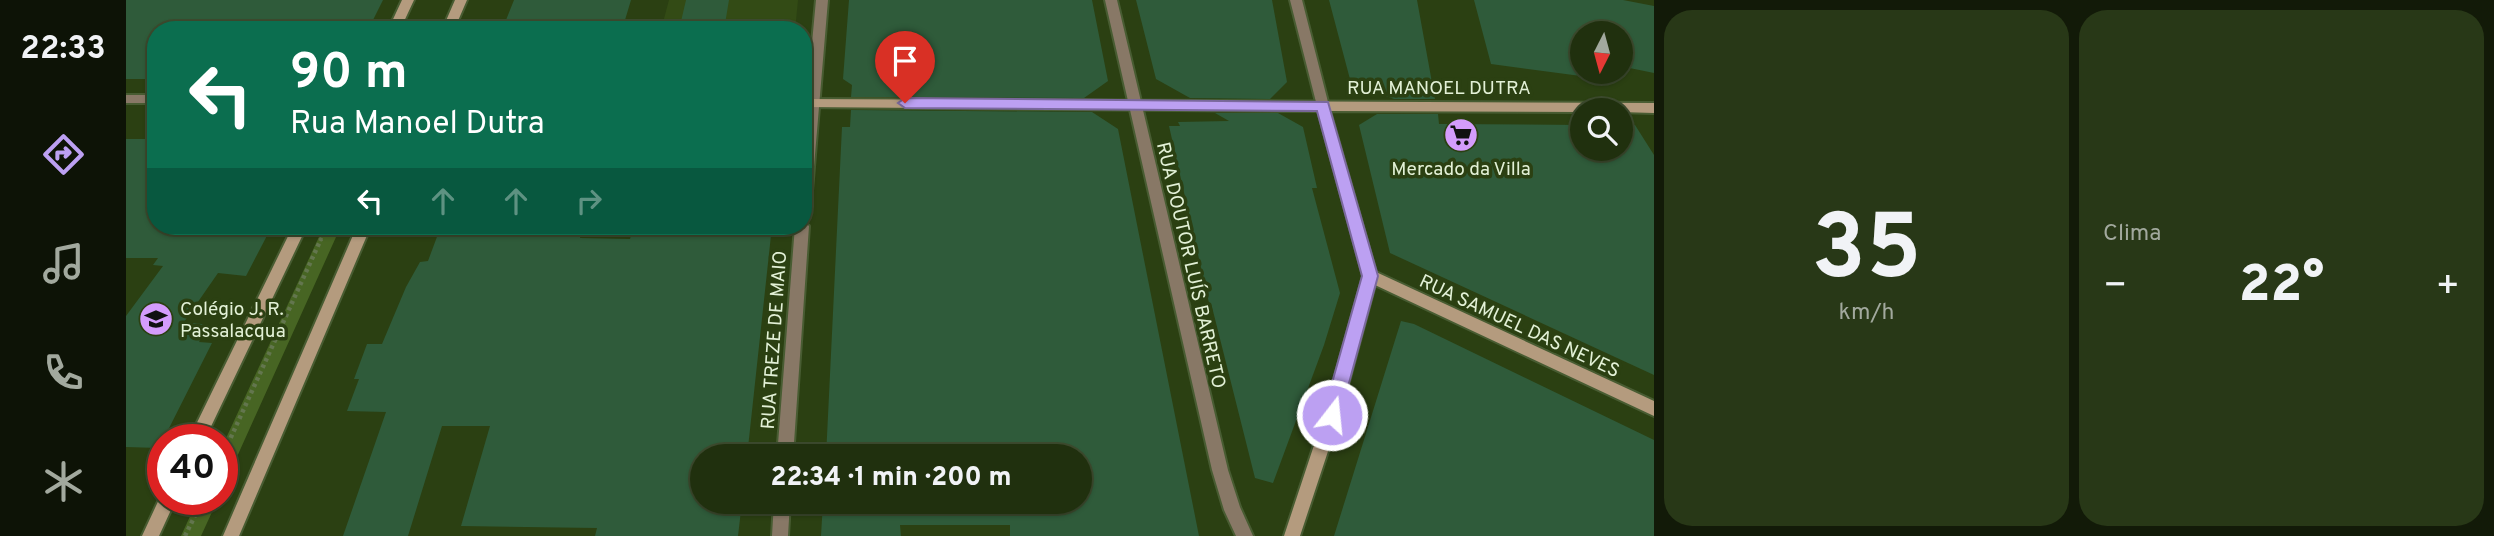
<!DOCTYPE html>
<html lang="pt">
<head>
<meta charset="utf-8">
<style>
  :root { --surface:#20300e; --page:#283817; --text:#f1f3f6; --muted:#a2a99e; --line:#3d4b2e; --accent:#bca0f2 }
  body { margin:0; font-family:Overpass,sans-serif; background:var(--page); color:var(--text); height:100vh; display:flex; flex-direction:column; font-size:26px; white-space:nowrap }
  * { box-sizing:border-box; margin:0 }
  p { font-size:23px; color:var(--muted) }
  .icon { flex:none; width:38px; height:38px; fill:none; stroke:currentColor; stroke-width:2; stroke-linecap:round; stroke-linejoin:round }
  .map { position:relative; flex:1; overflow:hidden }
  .panel { display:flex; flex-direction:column; gap:10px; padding:10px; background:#121a08; width:840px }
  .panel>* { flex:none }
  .top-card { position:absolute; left:21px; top:21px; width:665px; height:214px; border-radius:28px; box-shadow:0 2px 5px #0004,0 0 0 2px var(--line); background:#0b6e4f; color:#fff; overflow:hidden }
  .needle { width:46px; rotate:186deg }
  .controls { position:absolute; left:1444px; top:21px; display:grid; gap:14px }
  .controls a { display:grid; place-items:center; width:63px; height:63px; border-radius:50%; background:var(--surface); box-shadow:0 2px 5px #0004,0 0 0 2px var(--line); font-size:35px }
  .speed { position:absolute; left:21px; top:424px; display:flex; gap:14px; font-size:35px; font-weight:700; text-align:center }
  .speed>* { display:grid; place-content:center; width:91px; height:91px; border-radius:50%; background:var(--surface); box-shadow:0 2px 5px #0004,0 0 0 2px var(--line); line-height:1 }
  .speed .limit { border:10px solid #d22; background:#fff; color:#111 }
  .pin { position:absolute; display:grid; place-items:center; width:60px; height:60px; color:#fff; margin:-72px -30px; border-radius:50% 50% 50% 0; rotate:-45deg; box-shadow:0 0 7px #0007 }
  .pin .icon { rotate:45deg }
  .me { position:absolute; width:77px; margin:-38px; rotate:16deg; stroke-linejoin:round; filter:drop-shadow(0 0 5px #0008) }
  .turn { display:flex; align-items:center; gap:24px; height:147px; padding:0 28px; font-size:32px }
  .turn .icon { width:91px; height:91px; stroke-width:2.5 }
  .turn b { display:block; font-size:49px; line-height:60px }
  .lanes { display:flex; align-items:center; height:66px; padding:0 28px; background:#0003; justify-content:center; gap:35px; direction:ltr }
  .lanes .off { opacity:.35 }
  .big { font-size:52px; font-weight:800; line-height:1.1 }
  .panel .widget { flex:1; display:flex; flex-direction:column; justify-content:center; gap:10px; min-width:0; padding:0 24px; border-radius:28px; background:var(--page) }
  .panel .dial { align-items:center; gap:0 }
  .dial b { font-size:91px; line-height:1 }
  .heat { display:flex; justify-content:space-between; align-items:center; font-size:38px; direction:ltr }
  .panel .tiles { flex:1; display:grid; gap:10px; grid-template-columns:repeat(2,1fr) }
  .trip { position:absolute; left:564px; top:444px; width:402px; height:70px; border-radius:35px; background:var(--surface); box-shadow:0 2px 5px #0004,0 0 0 2px var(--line); font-weight:800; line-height:70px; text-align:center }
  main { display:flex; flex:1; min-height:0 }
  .dock { display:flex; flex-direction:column; width:126px; justify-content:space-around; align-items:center; background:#0d1306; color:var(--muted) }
  .dock .icon { width:49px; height:49px }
  .dock .current { color:var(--accent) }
  .dock b { font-size:32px; color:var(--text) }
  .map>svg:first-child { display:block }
  .built { fill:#334b15 }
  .green { fill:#476523 }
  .building { fill:#2f5b3a }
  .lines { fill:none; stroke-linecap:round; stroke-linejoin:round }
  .street-casing { stroke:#485c32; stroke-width:4 }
  .secondary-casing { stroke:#485c32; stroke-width:4 }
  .path-far1 { stroke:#63764e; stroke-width:3.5; stroke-dasharray:3.5 3.5; stroke-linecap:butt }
  .path { stroke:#63764e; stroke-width:4.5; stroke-dasharray:3.5 3.5; stroke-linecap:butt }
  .street { fill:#887866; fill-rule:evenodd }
  .secondary { fill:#b49b7e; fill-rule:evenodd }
  .route { fill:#bca0f2; stroke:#7a689d; stroke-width:2 }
  .labels { text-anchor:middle; stroke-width:7; stroke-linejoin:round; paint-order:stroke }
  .street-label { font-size:19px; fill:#e3f1d7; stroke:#2b4012 }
  .poi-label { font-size:19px; fill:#e3f1d7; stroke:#2b4012 }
</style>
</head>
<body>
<main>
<nav class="dock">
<b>22:33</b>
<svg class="icon current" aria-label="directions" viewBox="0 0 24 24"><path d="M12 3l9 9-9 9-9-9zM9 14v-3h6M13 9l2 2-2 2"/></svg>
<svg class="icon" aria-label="music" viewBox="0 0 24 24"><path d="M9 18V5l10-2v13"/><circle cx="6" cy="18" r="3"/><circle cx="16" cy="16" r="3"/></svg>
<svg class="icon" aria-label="phone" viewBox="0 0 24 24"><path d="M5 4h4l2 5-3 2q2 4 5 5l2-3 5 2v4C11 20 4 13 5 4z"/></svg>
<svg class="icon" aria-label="climate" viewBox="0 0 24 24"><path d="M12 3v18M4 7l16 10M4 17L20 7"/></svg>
</nav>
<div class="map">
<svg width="1528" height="536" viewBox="0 0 1528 536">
  <rect width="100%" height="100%" fill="#2b4012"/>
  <path class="built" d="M 543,0 L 672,0 L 669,30 L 535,30 Z"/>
  <path class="green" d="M 602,19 L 657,20 L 655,30 L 600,30 Z
    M 198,226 L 215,226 L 96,490 L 96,447 Z
    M 72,499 L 92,499 L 75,536 L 55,536 Z"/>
  <path class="building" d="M 0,0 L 257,0 L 242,30 L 30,30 L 30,79 L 0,79 Z
    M 388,0 L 505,0 L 496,30 L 376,30 Z
    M 560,0 L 603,0 L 598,30 L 553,30 Z
    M 723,0 L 966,0 L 982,81 L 958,98 L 725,97 L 726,85 L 717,79 Z
    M 1010,0 L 1146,0 L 1161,82 L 1144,99 L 1064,98 L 1030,79 Z
    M 1203,0 L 1291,0 L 1309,99 L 1268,99 L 1225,83 Z
    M 1348,0 L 1497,0 L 1528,6 L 1528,73 L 1494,66 L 1494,33 L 1456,33 L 1456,72 L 1468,72 L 1470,78 L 1365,64 Z
    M 725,110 L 966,112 L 992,129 L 1073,536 L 884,536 L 884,525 L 774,525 L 775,536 L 695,536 L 697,502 L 954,502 L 954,453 L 879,453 L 880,457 L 700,457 L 716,127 L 724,127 Z
    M 1089,113 L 1152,113 L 1177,127 L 1191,188 L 1186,188 L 1214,293 L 1198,345 L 1147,483 L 1129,478 L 1085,303 L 1083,303 L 1043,126 L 1054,126 L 1052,122 L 1103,121 Z
    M 1251,114 L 1312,114 L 1313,124 L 1456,125 L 1456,149 L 1494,149 L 1494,125 L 1509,125 L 1528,155 L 1528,375 L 1264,253 L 1233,125 Z
    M 0,139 L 30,139 L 30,226 L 146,226 L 120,276 L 92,273 L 58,322 L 84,325 L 73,342 L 86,343 L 33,448 L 0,447 L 0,316 L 37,266 L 27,265 L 32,258 L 0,258 Z
    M 315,226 L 457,226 L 454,238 L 504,239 L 508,226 L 646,226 L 621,457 L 576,457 L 576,502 L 616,502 L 612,536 L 469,536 L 471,528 L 335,526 L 364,426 L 316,426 L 282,536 L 217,536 L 260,412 L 221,411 L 233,379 L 228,379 L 241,344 L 256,344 L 280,287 L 294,262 L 302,261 Z
    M 1275,321 L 1288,324 L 1528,440 L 1528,536 L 1208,536 Z"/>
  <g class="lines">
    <g class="street-casing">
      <path id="street" d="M 690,0 L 702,0 L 684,214 L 677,219 L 677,140 Z
        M 979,0 L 991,0 L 1102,470 L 1114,507 L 1127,536 L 1110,536 L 1098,510 L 1086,470 Z
        M 1164,0 L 1176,0 L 1203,106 L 1201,109 L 1197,110 L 1191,106 Z
        M 0,95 L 30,95 L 30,103 L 0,103 Z
        M 677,221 L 683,226 L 667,457 L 651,457 L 669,226 L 677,226 Z
        M 648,502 L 664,502 L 662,536 L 646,536 Z"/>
    </g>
    <g class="secondary-casing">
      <path id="secondary" d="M 276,0 L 288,0 L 274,30 L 262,30 Z
        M 329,0 L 341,0 L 328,30 L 316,30 Z
        M 677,99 L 1528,103 L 1528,113 L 1494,112 L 1494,110 L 1456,110 L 1456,112 L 1204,111 L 1250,272 L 1528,401 L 1528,416 L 1249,285 L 1214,415 L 1174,536 L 1158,536 L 1198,415 L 1237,276 L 1192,111 L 677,107 Z
        M 167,226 L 181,226 L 79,439 L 63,439 Z
        M 231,226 L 245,226 L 113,536 L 97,536 Z
        M 36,493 L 37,499 L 50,499 L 33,536 L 16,536 Z"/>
    </g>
    <path class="path-far1" d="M 194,241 L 201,226"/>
    <path class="path" d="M 96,457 L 195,239
      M 59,536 L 77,499"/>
    <use href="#street" class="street"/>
    <use href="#secondary" class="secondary"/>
  </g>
  <path class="route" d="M 779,98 L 1202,102 L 1252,276 L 1213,420 L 1206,423 L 1200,420 L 1197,415 L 1236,276 L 1191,111 L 779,108 L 772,103 Z"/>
  <defs>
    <g id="supermarket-disc" transform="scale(1.75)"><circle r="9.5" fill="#d49cfc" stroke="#2b4012"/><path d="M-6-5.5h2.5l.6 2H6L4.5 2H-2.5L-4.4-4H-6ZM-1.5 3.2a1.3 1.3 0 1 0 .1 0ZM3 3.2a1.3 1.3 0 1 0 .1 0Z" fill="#111"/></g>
    <g id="school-disc" transform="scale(1.75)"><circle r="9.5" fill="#d49cfc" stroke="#2b4012"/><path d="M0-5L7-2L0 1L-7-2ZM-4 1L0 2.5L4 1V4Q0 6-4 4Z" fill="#111"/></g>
  </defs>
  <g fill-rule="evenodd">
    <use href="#supermarket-disc" x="1335" y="135"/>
    <use href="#school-disc" x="30" y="319"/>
  </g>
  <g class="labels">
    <g class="street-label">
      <text x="1313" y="94">RUA MANOEL DUTRA</text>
      <text transform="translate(1066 265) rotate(77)" y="7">RUA DOUTOR LUÍS BARRETO</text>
      <text transform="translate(1394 325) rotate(25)" y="7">RUA SAMUEL DAS NEVES</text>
      <text transform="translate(647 340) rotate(-86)" y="7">RUA TREZE DE MAIO</text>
    </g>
    <g class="poi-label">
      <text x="1335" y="175">Mercado da Villa</text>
      <text x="54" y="315" text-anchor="start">Colégio J. R.<tspan x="54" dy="22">Passalacqua</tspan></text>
    </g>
  </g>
</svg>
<div class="controls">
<a><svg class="needle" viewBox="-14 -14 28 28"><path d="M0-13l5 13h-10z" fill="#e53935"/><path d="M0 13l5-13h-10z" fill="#a2a99e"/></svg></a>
<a><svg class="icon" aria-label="search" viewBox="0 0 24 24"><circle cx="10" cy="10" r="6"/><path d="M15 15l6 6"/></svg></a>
</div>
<div class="speed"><div class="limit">40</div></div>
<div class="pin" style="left:779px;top:103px;background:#d93025"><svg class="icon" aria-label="arrive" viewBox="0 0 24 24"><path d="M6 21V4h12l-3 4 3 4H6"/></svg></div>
<svg class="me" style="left:1206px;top:415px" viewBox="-20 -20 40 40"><circle r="17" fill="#bca0f2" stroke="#fff" stroke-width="3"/><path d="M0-11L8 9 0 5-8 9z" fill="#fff"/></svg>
<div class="trip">22:34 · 1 min · 200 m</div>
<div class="top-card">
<div class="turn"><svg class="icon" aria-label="left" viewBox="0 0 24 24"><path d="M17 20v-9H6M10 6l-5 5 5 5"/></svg><div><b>90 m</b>Rua Manoel Dutra</div></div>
<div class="lanes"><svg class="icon" aria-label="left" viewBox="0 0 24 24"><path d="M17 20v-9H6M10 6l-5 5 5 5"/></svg><svg class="icon off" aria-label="ahead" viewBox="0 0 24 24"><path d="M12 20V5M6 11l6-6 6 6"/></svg><svg class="icon off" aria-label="ahead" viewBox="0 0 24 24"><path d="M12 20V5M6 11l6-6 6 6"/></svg><svg class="icon off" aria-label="right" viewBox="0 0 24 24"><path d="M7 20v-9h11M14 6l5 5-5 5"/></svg></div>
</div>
</div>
<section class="panel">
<div class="tiles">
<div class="widget dial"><b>35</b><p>km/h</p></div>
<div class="widget"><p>Clima</p>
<div class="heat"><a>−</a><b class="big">22°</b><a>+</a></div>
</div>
</div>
</section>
</main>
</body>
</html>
